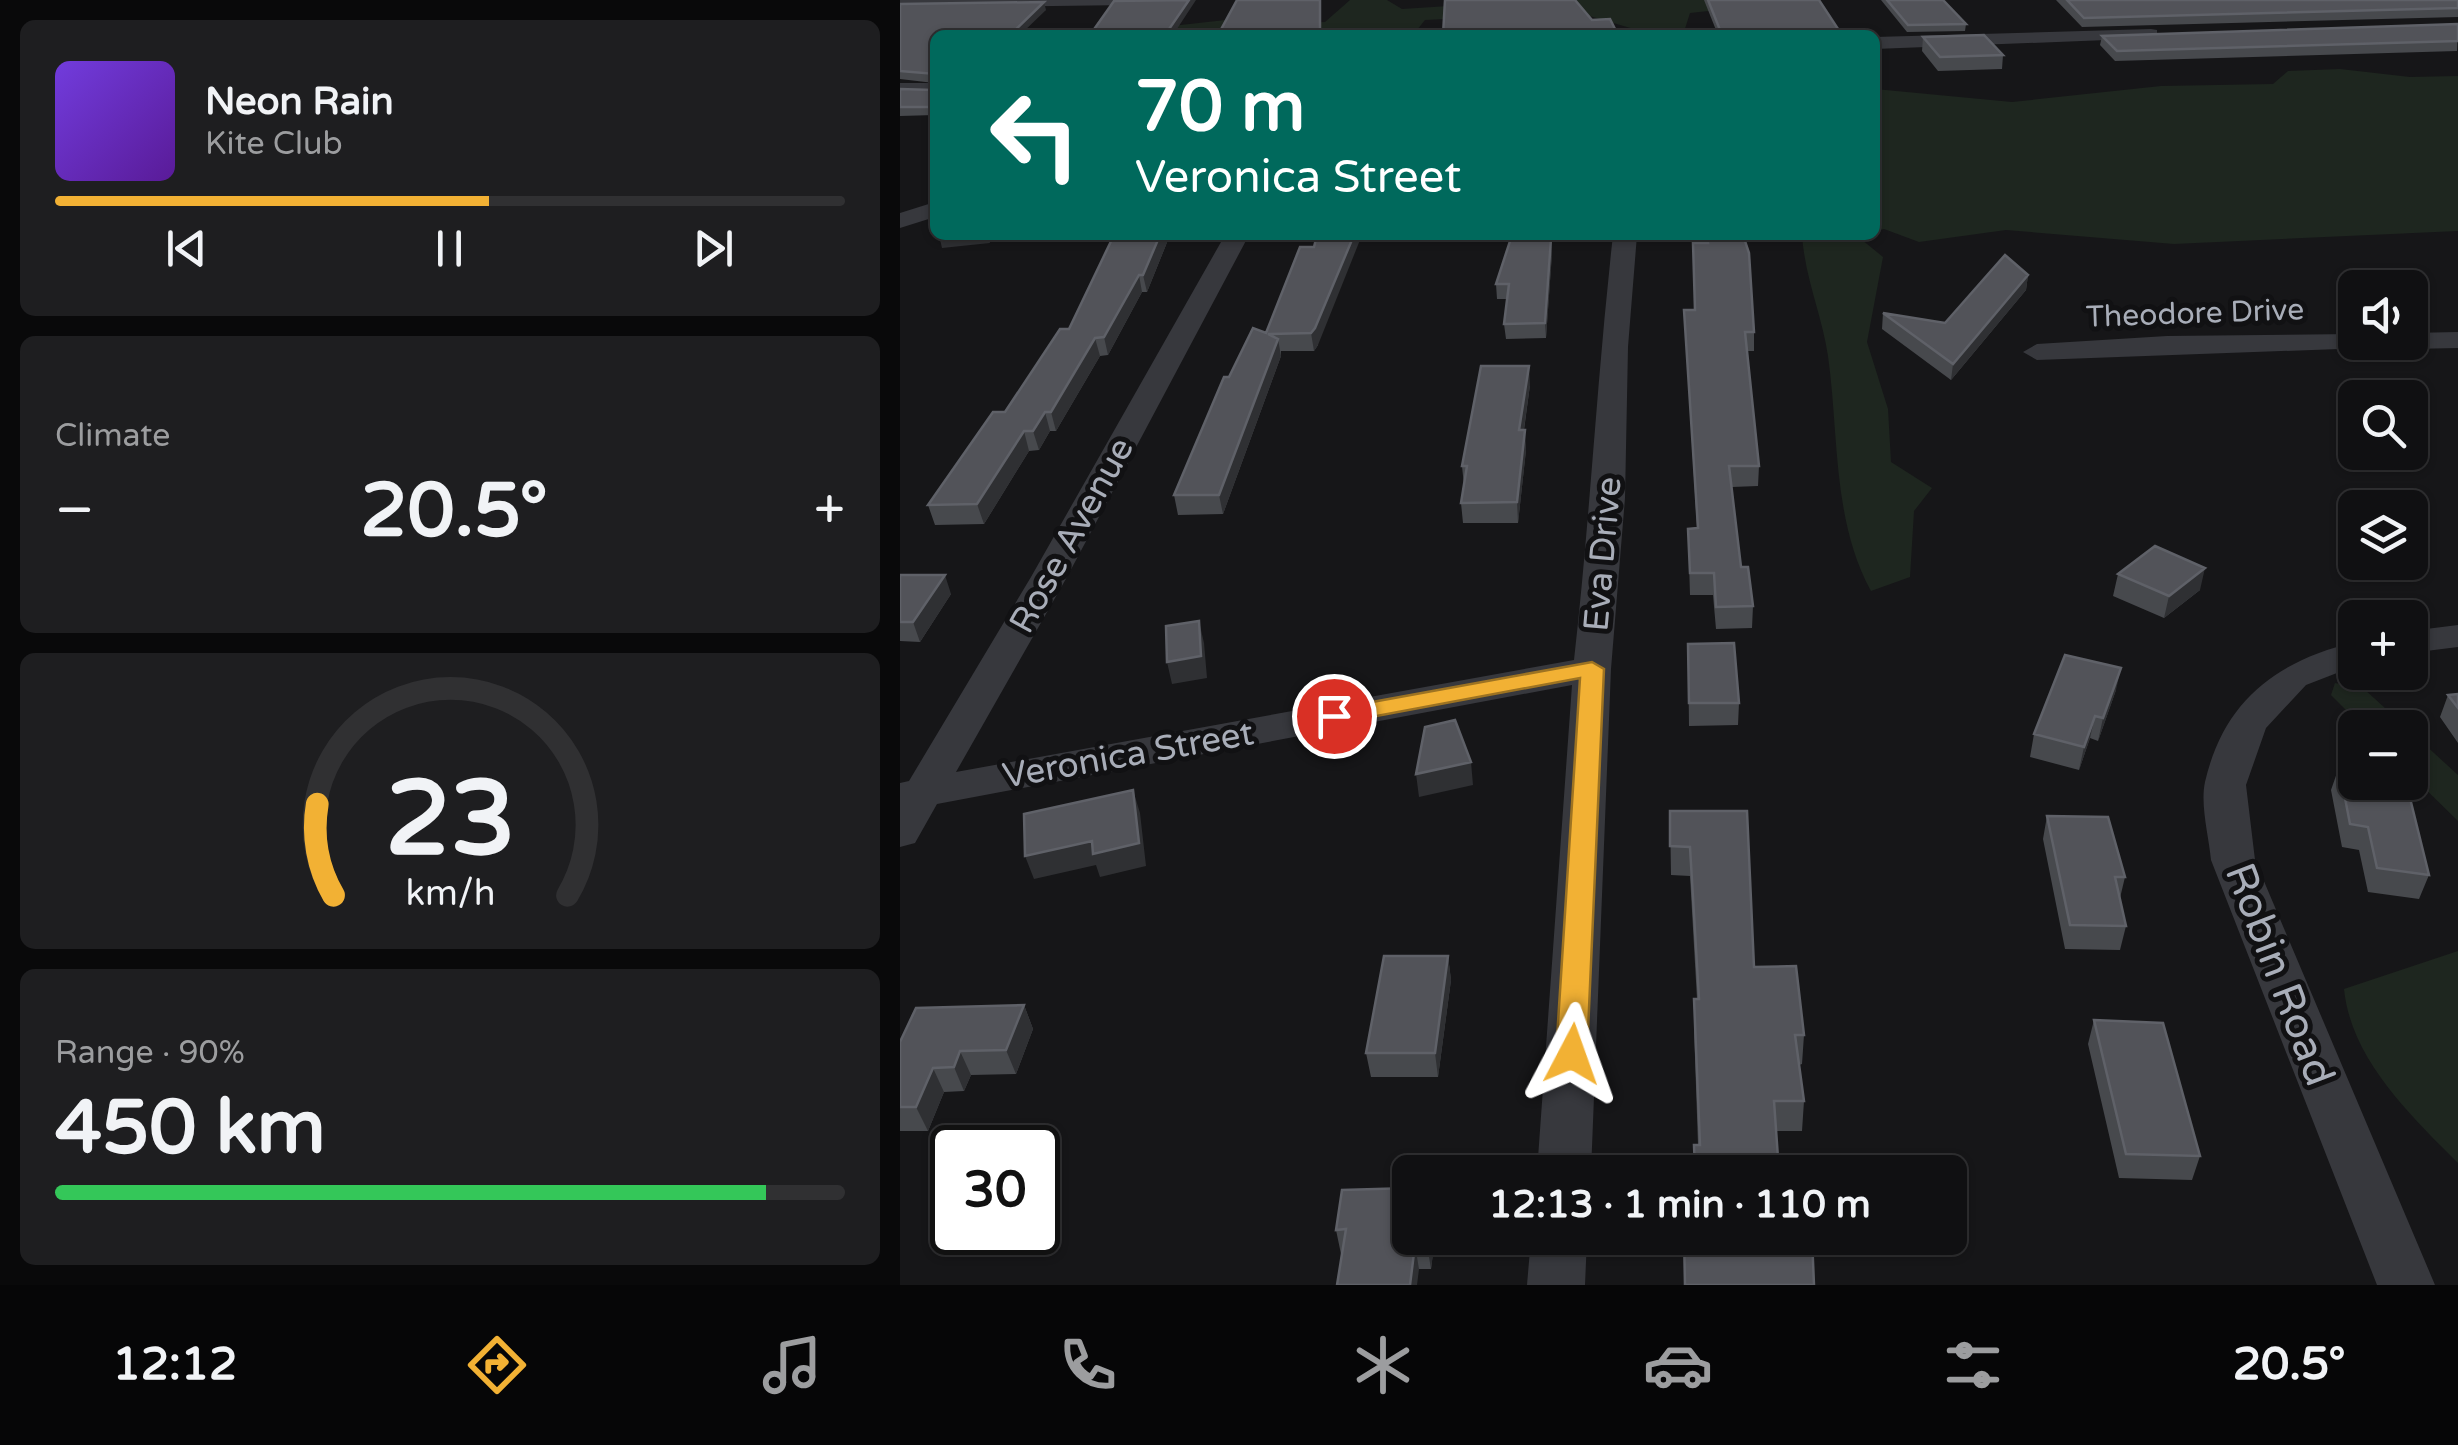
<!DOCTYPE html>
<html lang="en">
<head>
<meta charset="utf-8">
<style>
  :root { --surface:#101012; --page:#1e1e20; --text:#f1f3f6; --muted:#9c9d9f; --line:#303032; --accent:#f2b134 }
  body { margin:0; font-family:"Varela Round",sans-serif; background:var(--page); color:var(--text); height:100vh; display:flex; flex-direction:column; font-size:38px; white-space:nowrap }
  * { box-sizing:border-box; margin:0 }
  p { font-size:32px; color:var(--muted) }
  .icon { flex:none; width:55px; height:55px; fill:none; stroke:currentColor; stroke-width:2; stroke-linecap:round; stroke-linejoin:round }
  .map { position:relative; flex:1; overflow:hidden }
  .sheet { display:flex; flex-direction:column; gap:20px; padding:20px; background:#09090a; width:900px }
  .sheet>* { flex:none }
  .hud { position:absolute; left:30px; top:30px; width:950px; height:210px; border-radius:15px; box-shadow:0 2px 8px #0004,0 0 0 2px var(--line); background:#00695c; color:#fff; overflow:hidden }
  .fabs { position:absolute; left:1438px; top:270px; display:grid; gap:20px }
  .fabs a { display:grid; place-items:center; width:90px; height:90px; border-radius:15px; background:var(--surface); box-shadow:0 2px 8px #0004,0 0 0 2px var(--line); font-size:50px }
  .speed { position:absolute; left:30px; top:1125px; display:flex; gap:20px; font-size:50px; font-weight:700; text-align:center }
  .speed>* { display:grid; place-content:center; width:130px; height:130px; border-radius:50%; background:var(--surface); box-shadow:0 2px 8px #0004,0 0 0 2px var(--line); line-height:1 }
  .speed .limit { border:5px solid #111; border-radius:15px; background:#fff; color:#111 }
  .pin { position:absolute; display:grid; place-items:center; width:85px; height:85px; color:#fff; margin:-42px; border:5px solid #fff; border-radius:50%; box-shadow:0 2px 10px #0007 }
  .me { position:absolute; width:110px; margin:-55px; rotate:4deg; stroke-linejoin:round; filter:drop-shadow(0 0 8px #0008) }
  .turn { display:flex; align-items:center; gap:35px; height:210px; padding:0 40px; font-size:45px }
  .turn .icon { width:130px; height:130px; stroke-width:2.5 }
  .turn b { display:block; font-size:70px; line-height:85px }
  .big { font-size:75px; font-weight:700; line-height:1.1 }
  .sheet .card { flex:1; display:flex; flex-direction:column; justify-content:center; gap:15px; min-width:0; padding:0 35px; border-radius:15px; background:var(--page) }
  .sheet .dial { align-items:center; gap:0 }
  .dial svg { height:260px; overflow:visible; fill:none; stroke:var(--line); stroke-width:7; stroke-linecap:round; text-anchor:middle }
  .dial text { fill:var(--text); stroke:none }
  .song { display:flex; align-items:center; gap:30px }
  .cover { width:120px; height:120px; border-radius:15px; background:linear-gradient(135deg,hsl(260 70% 55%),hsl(270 70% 35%)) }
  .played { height:10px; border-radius:5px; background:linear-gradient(90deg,var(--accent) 55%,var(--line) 55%) }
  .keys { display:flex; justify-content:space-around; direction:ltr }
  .heat { display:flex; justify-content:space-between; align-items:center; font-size:55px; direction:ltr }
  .charge { height:15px; border-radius:8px; background:linear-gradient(90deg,#34c759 90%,var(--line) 0) }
  .trip { position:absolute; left:492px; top:1155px; width:575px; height:100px; border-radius:15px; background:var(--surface); box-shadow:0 2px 8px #0004,0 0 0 2px var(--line); font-weight:700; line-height:100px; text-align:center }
  .menu { display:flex; height:160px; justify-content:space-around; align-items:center; background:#060607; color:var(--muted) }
  .menu .icon { width:70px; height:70px }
  .menu .current { color:var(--accent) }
  .menu b { font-size:45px; color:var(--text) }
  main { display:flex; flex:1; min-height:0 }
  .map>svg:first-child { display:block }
  .green { fill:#1e261f }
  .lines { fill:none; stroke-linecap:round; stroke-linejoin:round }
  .street { fill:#37383d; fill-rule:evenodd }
  .wall { fill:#47494d }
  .shaded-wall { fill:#2f3033 }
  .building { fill:#525359; stroke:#5f6168; stroke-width:2.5 }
  .route { fill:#f2b134; stroke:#9d7322; stroke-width:2.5 }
  .labels { text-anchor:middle; stroke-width:10; stroke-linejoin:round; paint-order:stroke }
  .far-street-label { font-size:30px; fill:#a8adb8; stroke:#111113 }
  .street-label { font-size:35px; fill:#a8adb8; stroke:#111113 }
  .near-street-label { font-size:42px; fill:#a8adb8; stroke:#111113 }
</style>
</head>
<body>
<main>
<section class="sheet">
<div class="card">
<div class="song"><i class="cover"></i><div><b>Neon Rain</b><p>Kite Club</p></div></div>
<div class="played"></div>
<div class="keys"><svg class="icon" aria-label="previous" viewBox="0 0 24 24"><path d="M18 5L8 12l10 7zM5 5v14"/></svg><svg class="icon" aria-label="pause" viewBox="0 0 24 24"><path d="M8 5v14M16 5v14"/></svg><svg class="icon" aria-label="next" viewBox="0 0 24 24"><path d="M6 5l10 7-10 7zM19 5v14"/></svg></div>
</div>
<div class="card"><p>Climate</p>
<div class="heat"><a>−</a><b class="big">20.5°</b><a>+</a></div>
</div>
<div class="card dial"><svg viewBox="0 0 100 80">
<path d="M14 69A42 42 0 1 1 86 69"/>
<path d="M14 69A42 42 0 0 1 9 41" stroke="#f2b134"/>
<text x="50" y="56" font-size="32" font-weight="700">23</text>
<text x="50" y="72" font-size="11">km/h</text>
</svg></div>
<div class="card"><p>Range · 90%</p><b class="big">450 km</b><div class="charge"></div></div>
</section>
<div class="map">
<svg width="1558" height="1285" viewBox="0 0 1558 1285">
  <rect width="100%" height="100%" fill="#161618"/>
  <path class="green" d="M 450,0 L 487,0 L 502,9 L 642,0 L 910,0 L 790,13 L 783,35 L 754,35 L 676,12 L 525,20 L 513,35 L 136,35 L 142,30 L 244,29 L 344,18 L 388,24 L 425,22 Z
    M 1440,69 L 1510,77 L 1558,76 L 1558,231 L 1274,244 L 1106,230 L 1019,242 L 984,229 L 975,231 L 975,89 L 1112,102 L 1261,86 L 1373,84 L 1388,71 Z
    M 902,235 L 956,235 L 983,257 L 967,342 L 988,409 L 991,462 L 1032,488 L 1014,511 L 1010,577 L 971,591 C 932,520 939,434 928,356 C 922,315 905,279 902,235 Z
    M 1435,683 L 1464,689 L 1506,727 L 1463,727 L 1431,695 Z
    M 1510,731 L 1558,775 L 1558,821 L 1510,774 Z
    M 1558,951 L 1558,1163 C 1510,1115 1451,1059 1444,989 Z"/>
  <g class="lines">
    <path class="street" d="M 0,0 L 237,0 L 229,5 L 0,8 Z
      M 1251,29 L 1257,30 L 1257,38 L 975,49 L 975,37 Z
      M 0,83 L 35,83 L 35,95 L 0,95 Z
      M 35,202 L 35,217 L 0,228 L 0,213 Z
      M 325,235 L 349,235 L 167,577 L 56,772 L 674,660 C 690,519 697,377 713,235 L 737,235 L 728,347 L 725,498 L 711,669 L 691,1172 L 637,1172 L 672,685 L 37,804 L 15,843 L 0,847 L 0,783 L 9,781 L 131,577 Z
      M 1558,332 L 1558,348 L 1510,349 L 1497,342 L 1510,342 L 1510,333 Z
      M 1455,334 L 1455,342 L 1469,342 L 1465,348 L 1137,360 L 1123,352 L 1137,344 L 1267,336 Z
      M 1558,625 L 1558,647 L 1510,653 L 1510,631 Z
      M 1455,642 L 1455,666 L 1406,685 L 1366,728 L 1346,785 L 1355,860 L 1535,1285 L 1477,1285 L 1311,860 C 1309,837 1300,805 1305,782 C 1324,700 1377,661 1455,642 Z
      M 631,1238 L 687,1238 L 685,1285 L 627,1285 Z"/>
  </g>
  <path class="wall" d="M 804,0 L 919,0 L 942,35 L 818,35 Z
    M 981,0 L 1043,0 L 1066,24 L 1065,31 L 1007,32 Z
    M 1156,0 L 1558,0 L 1558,17 L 1182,27 Z
    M 0,4 L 146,10 L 35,35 L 35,115 L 0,116 L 0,89 L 33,90 L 34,83 L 0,79 Z
    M 692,20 L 718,35 L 543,35 Z
    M 1558,24 L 1557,51 L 1215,61 L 1200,45 L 1202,36 Z
    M 1023,37 L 1103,55 L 1102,69 L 1038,71 L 1022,51 Z
    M 214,235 L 270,235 L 247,292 L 242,292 L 208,355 L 200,356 L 156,431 L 150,431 L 139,450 L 129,451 L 84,524 L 35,525 L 28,505 L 105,412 L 169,329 Z
    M 801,235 L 843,235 L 854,332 L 854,351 L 847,351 L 859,466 L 858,486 L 832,487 L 841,567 L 853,606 L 852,628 L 816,629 L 813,595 L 790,595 L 788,529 L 797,528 L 784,310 L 794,310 L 803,243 Z
    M 400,247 L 418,345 L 414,351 L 381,351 L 381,356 L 323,514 L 278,515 L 274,495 L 329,377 L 366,333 Z
    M 652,253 L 646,338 L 606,339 L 604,324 L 607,299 L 597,299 L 596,284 Z
    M 1128,275 L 1126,290 L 1051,380 L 982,329 L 983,313 L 1045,323 Z
    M 630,385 L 624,430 L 626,450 L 618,523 L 563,523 L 561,503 L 564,486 L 562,466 Z
    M 1218,574 L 1300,590 L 1264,618 L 1213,596 Z
    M 0,575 L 51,594 L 20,642 L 0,641 Z
    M 788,644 L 839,703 L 838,725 L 789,726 Z
    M 1216,690 L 1198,741 L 1190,738 L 1179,770 L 1130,757 L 1134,734 Z
    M 1558,694 L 1558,743 L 1540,717 L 1548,695 Z
    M 1439,767 L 1529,875 L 1519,899 L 1468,892 L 1459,850 L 1442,847 L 1431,790 Z
    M 770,811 L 854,967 L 904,1035 L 902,1064 L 899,1065 L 904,1101 L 902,1131 L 876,1131 L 879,1172 L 794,1172 L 794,1145 L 798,1145 L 794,1029 L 794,999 L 797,999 L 790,876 L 771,875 Z
    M 1147,816 L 1225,877 L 1220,898 L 1226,926 L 1220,950 L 1165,949 L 1143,839 Z
    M 548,956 L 551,980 L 538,1077 L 471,1077 L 466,1053 Z
    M 124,1005 L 133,1029 L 116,1074 L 71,1075 L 64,1091 L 44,1092 L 28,1131 L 0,1131 L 0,1042 Z
    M 1194,1020 L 1300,1156 L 1292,1180 L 1219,1178 L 1188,1044 Z
    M 442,1190 L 535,1238 L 531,1269 L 519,1269 L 441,1254 L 436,1230 Z"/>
  <path class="shaded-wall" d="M 289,0 L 296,0 L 273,35 L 265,35 Z
    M 144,2 L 146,10 L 120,35 L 110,35 Z
    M 39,235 L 88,235 L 90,243 L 42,248 Z
    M 260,235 L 270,235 L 247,292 L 243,275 Z
    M 454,235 L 462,235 L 418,345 L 414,351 L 411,333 Z
    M 651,239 L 652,253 L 646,338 L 645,323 Z
    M 239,275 L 242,292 L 208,355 L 204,337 Z
    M 1128,275 L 1126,290 L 1051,380 L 1053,364 Z
    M 195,338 L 200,356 L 156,431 L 151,412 Z
    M 378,339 L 381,356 L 323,514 L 319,495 Z
    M 629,366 L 630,385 L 621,450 L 619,430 Z
    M 145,412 L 150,431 L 139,450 L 133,431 Z
    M 625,430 L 626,450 L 618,523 L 617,502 Z
    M 124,431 L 129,451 L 84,524 L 77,504 Z
    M 1305,568 L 1300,590 L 1264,618 L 1269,596 Z
    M 45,575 L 51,594 L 20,642 L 13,622 Z
    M 299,621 L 304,643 L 307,678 L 272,684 L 267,662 Z
    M 1221,668 L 1216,690 L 1198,741 L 1203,718 Z
    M 1195,716 L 1190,738 L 1179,770 L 1184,747 Z
    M 571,762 L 573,785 L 519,797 L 516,774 Z
    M 233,790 L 240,813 L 246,866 L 200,877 L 196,865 L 134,879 L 125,856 Z
    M 548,956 L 551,980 L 538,1077 L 535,1053 Z
    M 124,1005 L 133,1029 L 116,1074 L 106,1050 Z
    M 60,1051 L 71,1075 L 64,1091 L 54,1067 Z
    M 33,1068 L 44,1092 L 28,1131 L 16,1107 Z
    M 528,1238 L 535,1238 L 531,1269 L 527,1245 Z
    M 515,1245 L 519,1269 L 517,1285 L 510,1285 Z"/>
  <path class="building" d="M 289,0 L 265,35 L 190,35 L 214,1 Z
    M 337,0 L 420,0 L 420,35 L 318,35 Z
    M 545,0 L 675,0 L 692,20 L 710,19 L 718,35 L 640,35 L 639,32 L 543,35 Z
    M 808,0 L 919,0 L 942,35 L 822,35 Z
    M 987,0 L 1043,0 L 1066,24 L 1008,25 Z
    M 1167,0 L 1558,0 L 1558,8 L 1184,18 Z
    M 144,2 L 110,35 L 35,35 L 35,74 L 0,71 L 0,4 Z
    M 1558,24 L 1558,41 L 1217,51 L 1202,36 Z
    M 1084,35 L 1103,55 L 1040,57 L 1023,37 Z
    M 35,80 L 35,107 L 0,107 L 0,89 L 33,90 Z
    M 214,235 L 260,235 L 243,275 L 239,275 L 204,337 L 195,338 L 151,412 L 145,412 L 133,431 L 124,431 L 77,504 L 28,505 L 93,412 L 105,412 L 160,329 L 169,329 Z
    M 417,235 L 454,235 L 415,328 L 411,333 L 368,334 L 378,339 L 319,495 L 274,495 L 324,377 L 329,377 L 353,328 L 366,333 L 400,247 L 414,247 Z
    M 612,235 L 649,235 L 651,239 L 645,323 L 604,324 L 609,284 L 596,284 Z
    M 806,235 L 843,235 L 849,253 L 854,332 L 845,332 L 859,466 L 829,466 L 841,567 L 848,567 L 853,606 L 816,607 L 814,573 L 790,573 L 788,529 L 798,528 L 784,310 L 795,310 L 793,243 L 808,243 Z
    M 1105,255 L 1128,275 L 1053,364 L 983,313 L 1045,323 Z
    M 581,366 L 629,366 L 619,430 L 625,430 L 617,502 L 561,503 L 567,466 L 562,466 Z
    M 1255,546 L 1305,568 L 1269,596 L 1218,574 Z
    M 0,575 L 45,575 L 13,622 L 0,622 Z
    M 299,621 L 301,656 L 267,662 L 266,626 Z
    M 834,643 L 839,703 L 789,703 L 788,644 Z
    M 1165,655 L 1221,668 L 1203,718 L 1195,716 L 1184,747 L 1134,734 Z
    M 1558,694 L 1558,708 L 1548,695 Z
    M 555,720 L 571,762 L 516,774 L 525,727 Z
    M 1439,767 L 1455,769 L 1455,782 L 1506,782 L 1529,875 L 1477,868 L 1468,827 L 1450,824 Z
    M 233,790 L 239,843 L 193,854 L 192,841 L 125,856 L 124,814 Z
    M 770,811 L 847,811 L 854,967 L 896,966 L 904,1035 L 895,1035 L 904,1101 L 874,1101 L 879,1172 L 795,1172 L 794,1145 L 800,1145 L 794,999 L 799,999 L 790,847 L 770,846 Z
    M 1147,816 L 1208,817 L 1225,877 L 1215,877 L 1226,926 L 1170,925 Z
    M 484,956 L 548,956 L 535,1053 L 466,1053 Z
    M 124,1005 L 106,1050 L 60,1051 L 54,1067 L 33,1068 L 16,1107 L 0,1107 L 0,1042 L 16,1008 Z
    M 1194,1020 L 1263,1023 L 1300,1156 L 1226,1154 Z
    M 510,1188 L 510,1238 L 528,1238 L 527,1245 L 515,1245 L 510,1285 L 437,1285 L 446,1229 L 436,1230 L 442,1190 Z
    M 784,1238 L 912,1238 L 914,1285 L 785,1285 Z"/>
  <path class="route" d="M 692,662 L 704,669 L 687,1054 L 682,1063 L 672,1067 L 661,1063 L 656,1054 L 680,678 L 434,724 L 422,716 L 434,709 Z"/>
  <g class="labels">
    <g class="far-street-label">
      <text transform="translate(1295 313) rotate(-2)" y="10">Theodore Drive</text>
    </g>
    <g class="street-label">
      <text transform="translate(171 535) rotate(-61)" y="12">Rose Avenue</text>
      <text transform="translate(702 554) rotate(-85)" y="12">Eva Drive</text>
      <text transform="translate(228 754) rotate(-10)" y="12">Veronica Street</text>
    </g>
    <g class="near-street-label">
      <text transform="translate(1381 974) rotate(69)" y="15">Robin Road</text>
    </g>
  </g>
</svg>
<div class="fabs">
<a><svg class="icon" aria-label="sound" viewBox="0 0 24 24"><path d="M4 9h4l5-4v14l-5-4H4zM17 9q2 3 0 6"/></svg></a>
<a><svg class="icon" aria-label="search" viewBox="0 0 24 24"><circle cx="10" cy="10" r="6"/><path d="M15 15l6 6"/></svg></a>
<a><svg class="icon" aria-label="layers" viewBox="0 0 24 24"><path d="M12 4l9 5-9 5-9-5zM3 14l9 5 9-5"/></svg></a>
<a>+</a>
<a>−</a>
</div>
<div class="speed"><div class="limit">30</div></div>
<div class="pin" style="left:434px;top:716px;background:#d93025"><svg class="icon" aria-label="arrive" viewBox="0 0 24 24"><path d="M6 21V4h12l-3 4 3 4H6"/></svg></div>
<svg class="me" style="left:672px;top:1054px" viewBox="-20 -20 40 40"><path d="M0-17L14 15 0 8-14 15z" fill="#f2b134" stroke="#fff" stroke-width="4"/></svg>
<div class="trip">12:13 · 1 min · 110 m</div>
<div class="hud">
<div class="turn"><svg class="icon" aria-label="left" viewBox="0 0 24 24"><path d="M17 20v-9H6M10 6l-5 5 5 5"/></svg><div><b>70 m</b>Veronica Street</div></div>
</div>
</div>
</main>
<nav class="menu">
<b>12:12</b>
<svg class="icon current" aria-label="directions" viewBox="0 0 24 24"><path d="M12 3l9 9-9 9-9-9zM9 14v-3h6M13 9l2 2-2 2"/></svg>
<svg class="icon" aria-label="music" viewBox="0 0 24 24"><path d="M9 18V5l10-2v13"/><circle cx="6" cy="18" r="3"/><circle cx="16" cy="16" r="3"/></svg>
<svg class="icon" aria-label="phone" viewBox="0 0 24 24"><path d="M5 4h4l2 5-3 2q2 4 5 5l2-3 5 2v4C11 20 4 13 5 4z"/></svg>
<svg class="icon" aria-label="climate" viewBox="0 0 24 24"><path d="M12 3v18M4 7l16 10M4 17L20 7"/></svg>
<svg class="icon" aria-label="car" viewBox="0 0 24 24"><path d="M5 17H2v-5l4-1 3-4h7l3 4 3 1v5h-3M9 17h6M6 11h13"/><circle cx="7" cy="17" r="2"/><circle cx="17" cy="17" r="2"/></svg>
<svg class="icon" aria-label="filters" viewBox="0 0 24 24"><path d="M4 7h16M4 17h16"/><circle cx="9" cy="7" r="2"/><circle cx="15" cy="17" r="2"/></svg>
<b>20.5°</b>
</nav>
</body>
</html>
